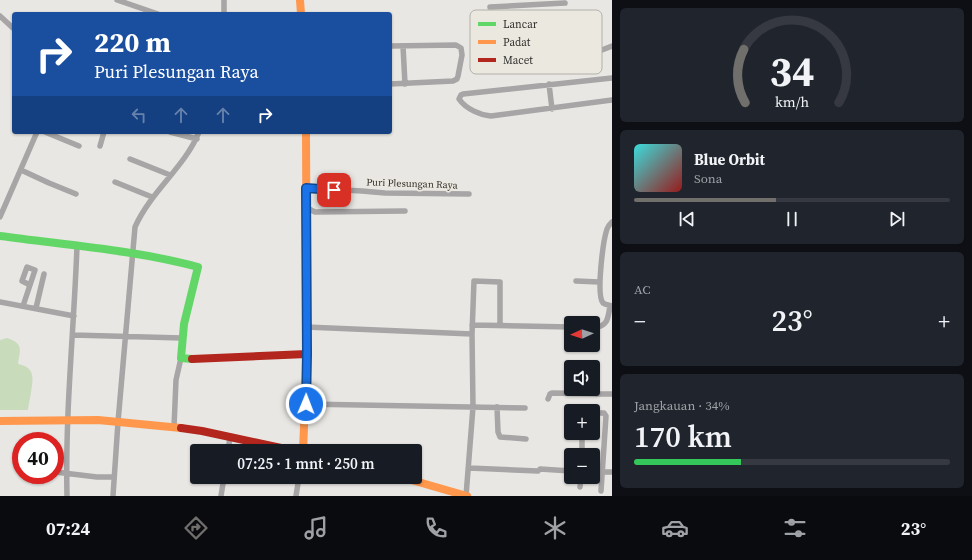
<!DOCTYPE html>
<html lang="id">
<head>
<meta charset="utf-8">
<style>
  :root { --surface:#171b24; --page:#20242c; --text:#f1f3f6; --muted:#9ea1a6; --line:#363941; --accent:#706f6c }
  body { margin:0; font-family:"Source Serif 4",serif; background:var(--page); color:var(--text); height:100vh; display:flex; flex-direction:column; font-size:15px; white-space:nowrap }
  * { box-sizing:border-box; margin:0 }
  p { font-size:13px; color:var(--muted) }
  .icon { flex:none; width:22px; height:22px; fill:none; stroke:currentColor; stroke-width:2; stroke-linecap:round; stroke-linejoin:round }
  .map { position:relative; flex:1; overflow:hidden }
  .panel { display:flex; flex-direction:column; gap:8px; padding:8px; background:#0d0f14; width:360px }
  .panel>* { flex:none }
  .hud { position:absolute; left:12px; top:12px; width:380px; height:122px; border-radius:4px; box-shadow:0 1px 3px #0004; background:#1a4fa0; color:#fff; overflow:hidden }
  .needle { width:26px; rotate:267deg }
  .tools { position:absolute; left:564px; top:316px; display:grid; gap:8px }
  .tools a { display:grid; place-items:center; width:36px; height:36px; border-radius:4px; background:var(--surface); box-shadow:0 1px 3px #0004; font-size:20px }
  .speed { position:absolute; left:12px; top:432px; display:flex; gap:8px; font-size:20px; font-weight:700; text-align:center }
  .speed>* { display:grid; place-content:center; width:52px; height:52px; border-radius:50%; background:var(--surface); box-shadow:0 1px 3px #0004; line-height:1 }
  .speed .limit { border:6px solid #d22; background:#fff; color:#111 }
  .pin { position:absolute; display:grid; place-items:center; width:34px; height:34px; color:#fff; margin:-17px; border-radius:8px; box-shadow:0 2px 6px #0006 }
  .me { position:absolute; width:44px; margin:-22px; rotate:1deg; stroke-linejoin:round; filter:drop-shadow(0 0 3px #0008) }
  .turn { display:flex; align-items:center; gap:14px; height:84px; padding:0 16px; font-size:18px }
  .turn .icon { width:52px; height:52px; stroke-width:2.5 }
  .turn b { display:block; font-size:28px; line-height:34px }
  .lanes { display:flex; align-items:center; height:38px; padding:0 16px; background:#0003; justify-content:center; gap:20px; direction:ltr }
  .lanes .off { opacity:.35 }
  .big { font-size:30px; font-weight:600; line-height:1.1 }
  .panel .card { flex:1; display:flex; flex-direction:column; justify-content:center; gap:6px; min-width:0; padding:0 14px; border-radius:6px; background:var(--page) }
  .panel .dial { align-items:center; gap:0 }
  .dial svg { height:104px; overflow:visible; fill:none; stroke:var(--line); stroke-width:7; stroke-linecap:round; text-anchor:middle }
  .dial text { fill:var(--text); stroke:none }
  .song { display:flex; align-items:center; gap:12px }
  .cover { width:48px; height:48px; border-radius:6px; background:linear-gradient(135deg,hsl(180 70% 55%),hsl(0 70% 35%)) }
  .played { height:4px; border-radius:2px; background:linear-gradient(90deg,var(--accent) 45%,var(--line) 45%) }
  .keys { display:flex; justify-content:space-around; direction:ltr }
  .heat { display:flex; justify-content:space-between; align-items:center; font-size:22px; direction:ltr }
  .charge { height:6px; border-radius:3px; background:linear-gradient(90deg,#34c759 34%,var(--line) 0) }
  .trip { position:absolute; left:190px; top:444px; width:232px; height:40px; border-radius:4px; background:var(--surface); box-shadow:0 1px 3px #0004; font-weight:600; line-height:40px; text-align:center }
  .tab-bar { display:flex; height:64px; justify-content:space-around; align-items:center; background:#090b0e; color:var(--muted) }
  .tab-bar .icon { width:28px; height:28px }
  .tab-bar .selected { color:var(--accent) }
  .tab-bar b { font-size:18px; color:var(--text) }
  main { display:flex; flex:1; min-height:0 }
  .map>svg:first-child { display:block }
  .green { fill:#c8dbbb }
  .lines { fill:none; stroke-linecap:round; stroke-linejoin:round }
  .street { stroke:#a7a5a5; stroke-width:5.5 }
  .fast { stroke:#63d668; stroke-width:8 }
  .slow { stroke:#ff974d; stroke-width:8 }
  .jam { stroke:#b3261e; stroke-width:8 }
  .route-casing { stroke:#114b97; stroke-width:10 }
  .route { stroke:#1a73e8; stroke-width:7 }
  .labels { text-anchor:middle; stroke-width:3.5; stroke-linejoin:round; paint-order:stroke }
  .street-label { font-size:10px; fill:#302f2c; stroke:#ebe8e0 }
  .key { fill:#ebe8e0; stroke:#b3b0aa; stroke-width:1 }
  .key-label { font-size:11px; fill:#302f2c }
</style>
</head>
<body>
<main>
<div class="map">
<svg width="612" height="496" viewBox="0 0 612 496">
  <rect width="100%" height="100%" fill="#e8e7e3"/>
  <path class="green" d="M 7,338 C 24,344 20,349 18,364 C 24,365 31,368 32,375 C 34,381 29,402 28,410 L 0,410 L 0,340 Z"/>
  <g class="lines">
    <path class="street" d="M 117,0 L 158,14
      M 490,7 L 565,3
      M 224,14 L 224,0
      M 0,16 L 14,29
      M 390,46 L 456,45 L 461,48 L 462,55 L 458,76 L 457,79 L 453,81 L 390,84
      M 403,46 L 405,84
      M 509,62 L 589,55 L 612,46
      M 612,78 L 463,94 L 461,95 L 459,99 C 466,109 480,115 491,116 L 612,100
      M 549,84 L 552,109
      M 45,132 L 79,146
      M 170,132 L 197,139
      M 100,146 L 104,132
      M 130,159 L 170,175
      M 21,170 L 49,183 L 76,194
      M 115,182 L 152,197
      M 306,188 L 362,191 L 385,193 L 469,194
      M 307,208 L 315,212 L 405,211
      M 0,217 L 37,132
      M 612,222 C 610,224 608,226 607,229 C 603,241 596,295 603,303 C 606,305 609,305 612,306
      M 576,281 L 599,282
      M 0,302 L 74,316
      M 23,306 L 35,270 L 27,267 L 22,281 L 30,285
      M 36,308 L 44,274
      M 472,325 L 571,327
      M 306,327 L 472,334
      M 593,328 C 608,327 608,318 610,306
      M 73,335 L 182,338
      M 567,393 L 567,373
      M 596,394 L 597,374
      M 548,399 L 550,394 L 552,393 L 612,394
      M 305,404 L 525,408
      M 497,407 L 498,432 L 500,437 L 526,439
      M 593,413 L 604,413 L 606,416 L 601,491
      M 174,427 L 176,380 L 181,358
      M 228,451 L 230,437
      M 582,455 L 582,433
      M 469,468 L 538,471
      M 540,469 L 571,471
      M 55,472 L 97,477 L 114,477
      M 593,472 L 612,472
      M 580,487 L 581,477
      M 67,496 C 65,412 74,329 77,246
      M 113,496 L 118,422 L 135,227 C 151,191 185,167 199,132
      M 221,496 L 224,477
      M 296,496 L 299,477
      M 466,496 L 473,407 L 472,334 L 474,281 L 500,282 L 500,325"/>
    <path class="fast" d="M 0,236 C 65,245 135,250 198,267 L 184,324 L 181,358 L 192,359"/>
    <path class="slow" d="M 300,0 L 301,14
      M 0,421 L 98,420 L 181,428
      M 303,451 L 307,354 L 306,132
      M 401,477 L 467,496"/>
    <path class="jam" d="M 192,359 L 307,354
      M 181,428 L 202,431 L 295,451"/>
  </g>
  <g class="lines">
    <g class="route-casing">
      <path id="route" d="M 306,404 L 307,354 L 306,188 L 334,190"/>
    </g>
    <use href="#route" class="route"/>
  </g>
  <g class="labels">
    <g class="street-label">
      <text transform="translate(412 183) rotate(2)" y="4">Puri Plesungan Raya</text>
    </g>
  </g>
  <rect x="470" y="10" width="132" height="64" rx="6" class="key"/>
  <rect x="478" y="22" width="18" height="4" fill="#63d668"/>
  <rect x="478" y="40" width="18" height="4" fill="#ff974d"/>
  <rect x="478" y="58" width="18" height="4" fill="#b3261e"/>
  <g class="key-label">
    <text x="503" y="28">Lancar</text>
    <text x="503" y="46">Padat</text>
    <text x="503" y="64">Macet</text>
  </g>
</svg>
<div class="tools">
<a><svg class="needle" viewBox="-14 -14 28 28"><path d="M0-13l5 13h-10z" fill="#e53935"/><path d="M0 13l5-13h-10z" fill="#9ea1a6"/></svg></a>
<a><svg class="icon" aria-label="sound" viewBox="0 0 24 24"><path d="M4 9h4l5-4v14l-5-4H4zM17 9q2 3 0 6"/></svg></a>
<a>+</a>
<a>−</a>
</div>
<div class="speed"><div class="limit">40</div></div>
<div class="pin" style="left:334px;top:190px;background:#d93025"><svg class="icon" aria-label="arrive" viewBox="0 0 24 24"><path d="M6 21V4h12l-3 4 3 4H6"/></svg></div>
<svg class="me" style="left:306px;top:404px" viewBox="-20 -20 40 40"><circle r="17" fill="#1a73e8" stroke="#fff" stroke-width="3"/><path d="M0-11L8 9 0 5-8 9z" fill="#fff"/></svg>
<div class="trip">07:25 · 1 mnt · 250 m</div>
<div class="hud">
<div class="turn"><svg class="icon" aria-label="right" viewBox="0 0 24 24"><path d="M7 20v-9h11M14 6l5 5-5 5"/></svg><div><b>220 m</b>Puri Plesungan Raya</div></div>
<div class="lanes"><svg class="icon off" aria-label="left" viewBox="0 0 24 24"><path d="M17 20v-9H6M10 6l-5 5 5 5"/></svg><svg class="icon off" aria-label="ahead" viewBox="0 0 24 24"><path d="M12 20V5M6 11l6-6 6 6"/></svg><svg class="icon off" aria-label="ahead" viewBox="0 0 24 24"><path d="M12 20V5M6 11l6-6 6 6"/></svg><svg class="icon" aria-label="right" viewBox="0 0 24 24"><path d="M7 20v-9h11M14 6l5 5-5 5"/></svg></div>
</div>
</div>
<section class="panel">
<div class="card dial"><svg viewBox="0 0 100 80">
<path d="M14 69A42 42 0 1 1 86 69"/>
<path d="M14 69A42 42 0 0 1 13 28" stroke="#706f6c"/>
<text x="50" y="56" font-size="32" font-weight="700">34</text>
<text x="50" y="72" font-size="11">km/h</text>
</svg></div>
<div class="card">
<div class="song"><i class="cover"></i><div><b>Blue Orbit</b><p>Sona</p></div></div>
<div class="played"></div>
<div class="keys"><svg class="icon" aria-label="previous" viewBox="0 0 24 24"><path d="M18 5L8 12l10 7zM5 5v14"/></svg><svg class="icon" aria-label="pause" viewBox="0 0 24 24"><path d="M8 5v14M16 5v14"/></svg><svg class="icon" aria-label="next" viewBox="0 0 24 24"><path d="M6 5l10 7-10 7zM19 5v14"/></svg></div>
</div>
<div class="card"><p>AC</p>
<div class="heat"><a>−</a><b class="big">23°</b><a>+</a></div>
</div>
<div class="card"><p>Jangkauan · 34%</p><b class="big">170 km</b><div class="charge"></div></div>
</section>
</main>
<nav class="tab-bar">
<b>07:24</b>
<svg class="icon selected" aria-label="directions" viewBox="0 0 24 24"><path d="M12 3l9 9-9 9-9-9zM9 14v-3h6M13 9l2 2-2 2"/></svg>
<svg class="icon" aria-label="music" viewBox="0 0 24 24"><path d="M9 18V5l10-2v13"/><circle cx="6" cy="18" r="3"/><circle cx="16" cy="16" r="3"/></svg>
<svg class="icon" aria-label="phone" viewBox="0 0 24 24"><path d="M5 4h4l2 5-3 2q2 4 5 5l2-3 5 2v4C11 20 4 13 5 4z"/></svg>
<svg class="icon" aria-label="climate" viewBox="0 0 24 24"><path d="M12 3v18M4 7l16 10M4 17L20 7"/></svg>
<svg class="icon" aria-label="car" viewBox="0 0 24 24"><path d="M5 17H2v-5l4-1 3-4h7l3 4 3 1v5h-3M9 17h6M6 11h13"/><circle cx="7" cy="17" r="2"/><circle cx="17" cy="17" r="2"/></svg>
<svg class="icon" aria-label="filters" viewBox="0 0 24 24"><path d="M4 7h16M4 17h16"/><circle cx="9" cy="7" r="2"/><circle cx="15" cy="17" r="2"/></svg>
<b>23°</b>
</nav>
</body>
</html>
